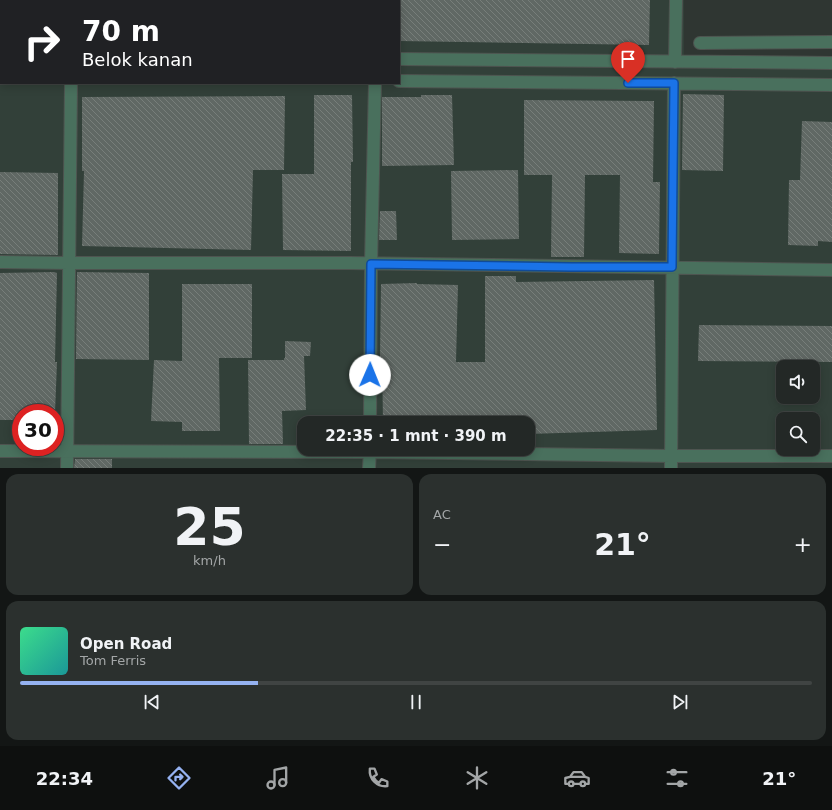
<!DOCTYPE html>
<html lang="id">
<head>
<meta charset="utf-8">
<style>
  :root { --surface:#232826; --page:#2b302e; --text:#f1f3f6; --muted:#a3a6a7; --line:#404443; --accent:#95b2f1 }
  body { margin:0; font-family:"DejaVu Sans",sans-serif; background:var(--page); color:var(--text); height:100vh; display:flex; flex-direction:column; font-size:15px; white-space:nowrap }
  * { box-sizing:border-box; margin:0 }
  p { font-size:13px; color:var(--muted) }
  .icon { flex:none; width:22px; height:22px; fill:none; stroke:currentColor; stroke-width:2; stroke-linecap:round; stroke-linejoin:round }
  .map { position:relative; height:468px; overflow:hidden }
  .sheet { display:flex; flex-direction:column; gap:6px; padding:6px; background:#131615; flex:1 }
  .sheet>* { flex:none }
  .hud { position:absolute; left:0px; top:0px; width:400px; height:84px; box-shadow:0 2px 10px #0003,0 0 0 1px var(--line); background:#202124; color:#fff; overflow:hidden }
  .fabs { position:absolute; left:776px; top:360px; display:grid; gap:8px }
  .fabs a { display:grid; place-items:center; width:44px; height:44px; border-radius:8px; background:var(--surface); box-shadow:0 2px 10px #0003,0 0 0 1px var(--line); font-size:20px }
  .speed { position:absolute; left:12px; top:404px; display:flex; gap:8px; font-size:20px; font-weight:700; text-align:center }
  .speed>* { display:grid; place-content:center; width:52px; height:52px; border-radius:50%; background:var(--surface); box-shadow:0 2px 10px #0003,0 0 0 1px var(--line); line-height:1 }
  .speed .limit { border:6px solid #d22; background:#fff; color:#111 }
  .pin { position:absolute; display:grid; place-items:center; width:34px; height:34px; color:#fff; margin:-41px -17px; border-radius:50% 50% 50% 0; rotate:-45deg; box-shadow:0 0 4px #0007 }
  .pin .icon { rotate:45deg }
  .me { position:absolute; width:44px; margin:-22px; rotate:1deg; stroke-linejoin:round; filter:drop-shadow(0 0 3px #0008) }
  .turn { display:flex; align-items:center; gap:14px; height:84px; padding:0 16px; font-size:18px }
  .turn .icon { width:52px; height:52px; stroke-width:2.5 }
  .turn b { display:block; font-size:28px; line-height:34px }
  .big { font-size:30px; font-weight:800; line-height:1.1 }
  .sheet .tile { flex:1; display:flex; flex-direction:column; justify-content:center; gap:6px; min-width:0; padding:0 14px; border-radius:12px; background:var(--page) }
  .sheet .dial { align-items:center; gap:0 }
  .dial b { font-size:52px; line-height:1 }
  .song { display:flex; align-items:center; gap:12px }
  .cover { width:48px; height:48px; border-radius:6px; background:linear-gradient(135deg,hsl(150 70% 55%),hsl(180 70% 35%)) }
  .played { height:4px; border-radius:2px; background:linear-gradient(90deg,var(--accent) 30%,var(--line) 30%) }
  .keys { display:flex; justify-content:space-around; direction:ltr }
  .heat { display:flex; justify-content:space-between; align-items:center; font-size:22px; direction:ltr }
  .sheet .tiles { flex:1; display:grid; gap:6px; grid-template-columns:1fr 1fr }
  .tile:last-child { grid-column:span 2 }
  .trip { position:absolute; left:297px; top:416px; width:238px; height:40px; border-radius:12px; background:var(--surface); box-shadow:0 2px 10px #0003,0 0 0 1px var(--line); font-weight:800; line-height:40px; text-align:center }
  .menu { display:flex; height:64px; justify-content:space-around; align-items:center; background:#0e100f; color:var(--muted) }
  .menu .icon { width:28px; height:28px }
  .menu .selected { color:var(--accent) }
  .menu b { font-size:18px; color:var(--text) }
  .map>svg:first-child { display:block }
  .built { fill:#324039; fill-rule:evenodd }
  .building { fill:url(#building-back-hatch) }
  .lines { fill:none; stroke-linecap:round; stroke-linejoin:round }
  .minor-casing { stroke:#4e5450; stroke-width:14 }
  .minor { stroke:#49705d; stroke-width:12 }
  .route-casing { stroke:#114b97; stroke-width:10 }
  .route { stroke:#1a73e8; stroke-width:7 }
</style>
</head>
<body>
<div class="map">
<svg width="832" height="468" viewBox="0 0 832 468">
  <defs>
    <pattern id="building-back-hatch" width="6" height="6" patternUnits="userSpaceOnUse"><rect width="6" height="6" fill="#606864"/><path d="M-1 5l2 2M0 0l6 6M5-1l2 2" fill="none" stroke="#777e7a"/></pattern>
  </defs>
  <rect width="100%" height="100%" fill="#2f3632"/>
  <path class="built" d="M 0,0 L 684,0 L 684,57 L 832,57 L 832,468 L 0,468 ZM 1,1 L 399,1 L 399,83 L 1,83 ZM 783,367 L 813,367 L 813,397 L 783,397 ZM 21,413 L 55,413 L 55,447 L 21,447 ZM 783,419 L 813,419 L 813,449 L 783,449 ZM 304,423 L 528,423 L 528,449 L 304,449 Z"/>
  <path class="building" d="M 399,0 L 650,0 L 649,45 L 399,41 Z
    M 683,94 L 724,95 L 723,171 L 682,170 Z
    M 314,95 L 352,95 L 353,162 L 351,162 L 351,251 L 283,250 L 282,174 L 314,174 Z
    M 421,95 L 452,95 L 454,165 L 382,166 L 382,97 L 421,97 Z
    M 285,96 L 284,170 L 253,170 L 251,250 L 82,246 L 84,171 L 82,171 L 82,97 Z
    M 524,100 L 654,101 L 653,182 L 660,182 L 659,254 L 619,253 L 620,175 L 585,175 L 584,257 L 551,257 L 552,175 L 524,175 Z
    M 802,121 L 832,122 L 832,242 L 818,241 L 818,246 L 788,245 L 789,180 L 800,180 Z
    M 518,170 L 519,239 L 452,240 L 451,171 Z
    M 0,172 L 58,173 L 58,255 L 0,254 Z
    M 380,211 L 396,211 L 397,240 L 379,240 Z
    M 54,272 L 57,273 L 55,362 L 57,362 L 55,413 L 21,413 L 21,420 L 0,420 L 0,273 Z
    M 77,272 L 149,273 L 149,360 L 76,359 Z
    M 485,276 L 516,276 L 516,282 L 654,280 L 657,430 L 528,434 L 528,423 L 383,423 L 382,357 L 380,357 L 381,284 L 417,283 L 417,284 L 458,285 L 456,362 L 485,362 Z
    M 182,284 L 252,284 L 252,358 L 219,358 L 220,431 L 182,431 L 182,422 L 151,421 L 154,360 L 182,361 Z
    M 699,325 L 832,326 L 832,362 L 698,361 Z
    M 285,341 L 311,342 L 310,356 L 304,356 L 306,410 L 282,411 L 283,444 L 249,444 L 248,360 L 284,360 L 284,358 L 285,358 Z
    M 75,459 L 112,459 L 112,468 L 74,468 Z"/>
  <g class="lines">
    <g class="minor-casing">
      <path id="minor" d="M 290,1 L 290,0
        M 700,43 L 832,42
        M 0,54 L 1,54
        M 399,59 L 832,63
        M 675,62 L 676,0
        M 0,77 L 1,77
        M 399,81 L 832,85
        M 0,262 L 69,263 L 349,263 L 832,270
        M 370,423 L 371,264 L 375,83
        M 0,451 L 369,452 L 671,456 L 832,456
        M 67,468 L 71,83
        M 369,468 L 370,449
        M 671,468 L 674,83"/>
    </g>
    <use href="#minor" class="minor"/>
  </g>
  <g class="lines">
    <g class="route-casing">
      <path id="route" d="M 370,375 L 371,264 L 571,267 L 672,267 L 674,83 L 628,83"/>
    </g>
    <use href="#route" class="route"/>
  </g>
</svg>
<div class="fabs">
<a><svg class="icon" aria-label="sound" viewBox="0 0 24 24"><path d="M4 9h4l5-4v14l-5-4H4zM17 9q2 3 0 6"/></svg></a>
<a><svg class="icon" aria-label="search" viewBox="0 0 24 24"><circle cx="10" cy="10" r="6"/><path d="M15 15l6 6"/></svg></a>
</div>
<div class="speed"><div class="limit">30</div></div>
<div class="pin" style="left:628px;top:83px;background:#d93025"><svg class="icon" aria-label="arrive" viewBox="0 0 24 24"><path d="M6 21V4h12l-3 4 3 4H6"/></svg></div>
<svg class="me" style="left:370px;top:375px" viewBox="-20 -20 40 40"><circle r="19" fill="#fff"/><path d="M0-13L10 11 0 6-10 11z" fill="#1a73e8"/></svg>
<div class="trip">22:35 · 1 mnt · 390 m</div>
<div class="hud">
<div class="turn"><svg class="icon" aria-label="right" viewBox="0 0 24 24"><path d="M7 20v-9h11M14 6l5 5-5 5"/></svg><div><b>70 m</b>Belok kanan</div></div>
</div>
</div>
<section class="sheet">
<div class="tiles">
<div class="tile dial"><b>25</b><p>km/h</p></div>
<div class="tile"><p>AC</p>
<div class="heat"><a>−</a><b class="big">21°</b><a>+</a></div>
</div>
<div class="tile">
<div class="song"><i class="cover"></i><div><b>Open Road</b><p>Tom Ferris</p></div></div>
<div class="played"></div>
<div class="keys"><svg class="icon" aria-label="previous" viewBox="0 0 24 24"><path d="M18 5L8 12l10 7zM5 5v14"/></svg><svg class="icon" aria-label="pause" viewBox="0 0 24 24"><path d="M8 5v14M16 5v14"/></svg><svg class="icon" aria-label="next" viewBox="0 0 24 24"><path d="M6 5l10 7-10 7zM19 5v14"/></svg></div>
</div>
</div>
</section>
<nav class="menu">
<b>22:34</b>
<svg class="icon selected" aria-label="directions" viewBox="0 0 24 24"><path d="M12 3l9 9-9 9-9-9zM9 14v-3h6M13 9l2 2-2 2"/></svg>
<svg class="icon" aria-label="music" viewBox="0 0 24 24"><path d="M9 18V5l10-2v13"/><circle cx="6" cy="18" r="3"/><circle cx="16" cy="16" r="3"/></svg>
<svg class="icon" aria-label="phone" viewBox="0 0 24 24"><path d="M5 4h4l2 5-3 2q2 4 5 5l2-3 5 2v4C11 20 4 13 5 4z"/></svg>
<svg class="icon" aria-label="climate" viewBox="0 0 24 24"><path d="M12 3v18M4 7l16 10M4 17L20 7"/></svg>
<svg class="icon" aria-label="car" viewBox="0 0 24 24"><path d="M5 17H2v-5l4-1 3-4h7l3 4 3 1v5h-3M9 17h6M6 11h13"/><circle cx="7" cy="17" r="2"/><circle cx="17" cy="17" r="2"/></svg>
<svg class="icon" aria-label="filters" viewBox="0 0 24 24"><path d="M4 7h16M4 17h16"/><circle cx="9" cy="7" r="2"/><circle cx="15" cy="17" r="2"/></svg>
<b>21°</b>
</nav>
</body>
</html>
